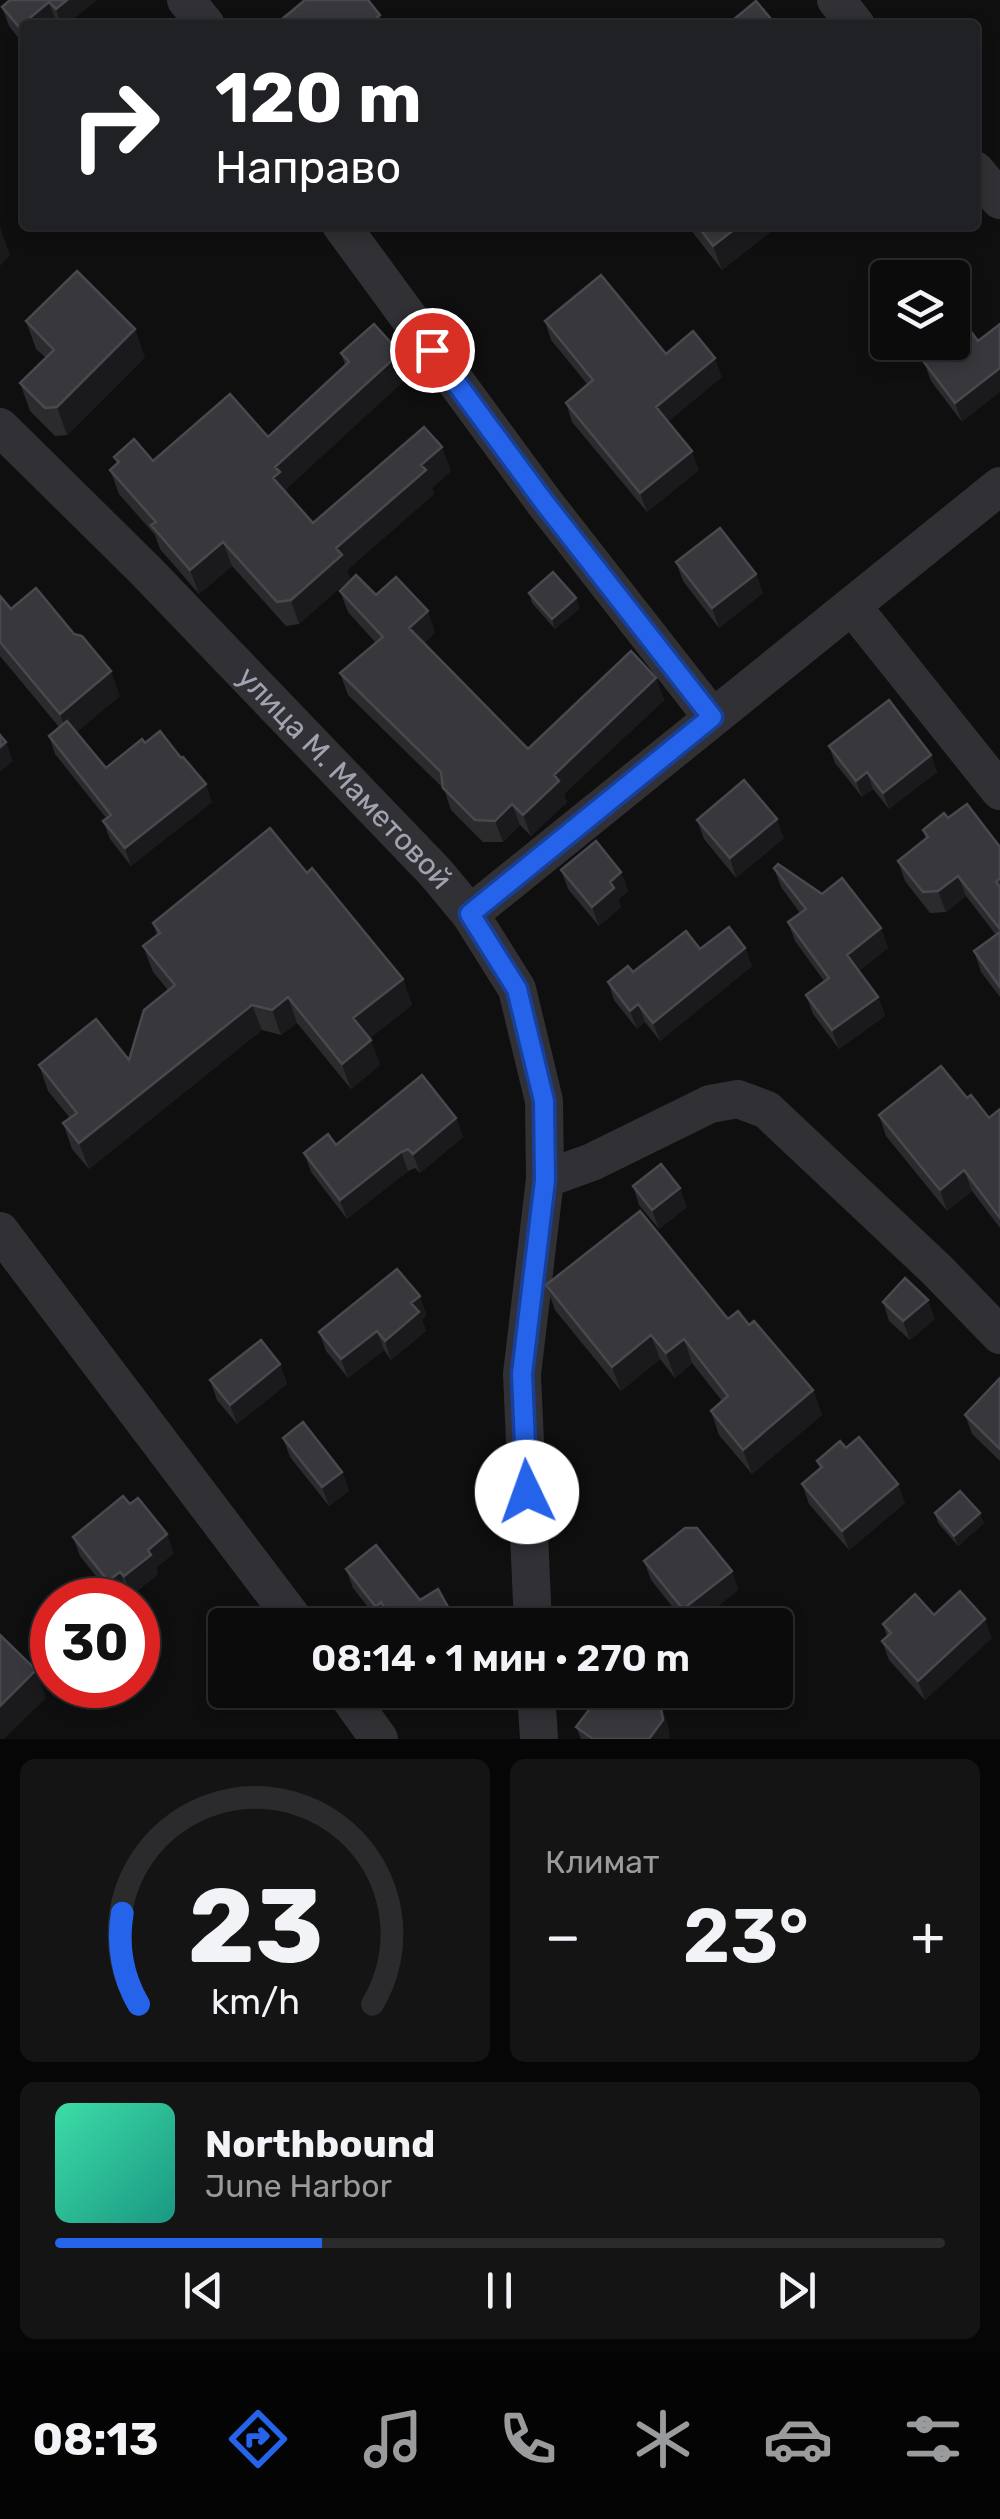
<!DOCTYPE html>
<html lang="ru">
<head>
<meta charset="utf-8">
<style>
  :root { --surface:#0b0b0c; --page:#141415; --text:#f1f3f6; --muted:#9a9b9d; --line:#2b2b2d; --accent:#2563eb }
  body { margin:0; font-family:Rubik,sans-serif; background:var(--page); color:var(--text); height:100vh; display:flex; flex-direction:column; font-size:38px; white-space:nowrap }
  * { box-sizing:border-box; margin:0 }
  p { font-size:32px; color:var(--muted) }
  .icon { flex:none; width:55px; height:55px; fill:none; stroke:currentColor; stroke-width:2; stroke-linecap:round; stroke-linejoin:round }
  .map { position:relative; height:1739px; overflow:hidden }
  .sheet { display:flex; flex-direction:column; gap:20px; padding:20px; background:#060607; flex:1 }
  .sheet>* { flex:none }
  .guide { position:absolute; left:20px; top:20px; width:960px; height:210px; border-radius:10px; box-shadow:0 5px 15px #0003,0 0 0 2px var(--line); background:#202124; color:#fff; overflow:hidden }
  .fabs { position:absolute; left:870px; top:260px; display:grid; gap:20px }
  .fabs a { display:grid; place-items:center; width:100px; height:100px; border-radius:10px; background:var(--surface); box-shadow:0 5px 15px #0003,0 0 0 2px var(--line); font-size:50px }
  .speed { position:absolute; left:30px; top:1578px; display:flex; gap:20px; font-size:50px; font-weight:700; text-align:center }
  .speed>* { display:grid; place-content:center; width:130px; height:130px; border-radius:50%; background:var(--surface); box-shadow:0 5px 15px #0003,0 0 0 2px var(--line); line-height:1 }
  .speed .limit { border:15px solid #d22; background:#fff; color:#111 }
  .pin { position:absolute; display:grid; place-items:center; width:85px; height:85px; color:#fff; margin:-42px; border:5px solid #fff; border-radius:50%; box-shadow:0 2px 10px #0007 }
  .me { position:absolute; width:110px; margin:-55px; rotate:357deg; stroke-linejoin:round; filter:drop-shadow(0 0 8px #0008) }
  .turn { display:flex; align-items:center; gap:35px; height:210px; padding:0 30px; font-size:45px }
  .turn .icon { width:130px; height:130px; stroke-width:2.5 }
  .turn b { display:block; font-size:70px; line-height:85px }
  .big { font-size:75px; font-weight:600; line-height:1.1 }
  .sheet .tile { flex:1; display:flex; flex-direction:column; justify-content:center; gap:15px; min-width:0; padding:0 35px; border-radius:15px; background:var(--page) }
  .sheet .dial { align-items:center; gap:0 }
  .dial svg { height:260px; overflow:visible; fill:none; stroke:var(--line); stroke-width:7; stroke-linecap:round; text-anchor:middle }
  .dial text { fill:var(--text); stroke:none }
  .song { display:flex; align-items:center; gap:30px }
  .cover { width:120px; height:120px; border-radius:15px; background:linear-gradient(135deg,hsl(160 70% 55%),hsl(170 70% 35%)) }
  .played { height:10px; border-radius:5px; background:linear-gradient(90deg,var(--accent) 30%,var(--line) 30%) }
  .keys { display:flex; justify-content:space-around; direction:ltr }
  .heat { display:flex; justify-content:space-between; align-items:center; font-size:55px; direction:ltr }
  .sheet .tiles { flex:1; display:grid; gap:20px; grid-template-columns:1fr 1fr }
  .tile:last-child { grid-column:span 2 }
  .trip { position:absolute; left:208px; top:1608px; width:585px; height:100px; border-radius:10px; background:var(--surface); box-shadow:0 5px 15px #0003,0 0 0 2px var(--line); font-weight:600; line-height:100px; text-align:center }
  .tab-bar { display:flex; height:160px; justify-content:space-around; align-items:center; background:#040405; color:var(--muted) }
  .tab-bar .icon { width:70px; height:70px }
  .tab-bar .active { color:var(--accent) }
  .tab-bar b { font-size:45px; color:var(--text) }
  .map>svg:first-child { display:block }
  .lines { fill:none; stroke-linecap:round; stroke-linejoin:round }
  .minor { stroke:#313135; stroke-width:38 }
  .wall { fill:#2b2b2e }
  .shaded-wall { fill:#1a1a1c }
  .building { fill:#38383c; stroke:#48494e; stroke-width:2.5 }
  .route-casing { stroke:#184099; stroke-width:25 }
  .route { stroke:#2563eb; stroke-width:18 }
  .labels { text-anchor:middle; stroke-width:10; stroke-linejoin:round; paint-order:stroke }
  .street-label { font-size:30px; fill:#a1a4b0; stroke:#0a0a0b }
</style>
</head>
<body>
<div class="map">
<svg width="1000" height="1739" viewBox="0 0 1000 1739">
  <rect width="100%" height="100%" fill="#0f0f10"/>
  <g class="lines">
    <g class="minor">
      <path d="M 186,0 L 206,25"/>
      <path d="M 836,0 L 856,25"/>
      <path d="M 975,170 L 1000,200"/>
      <path d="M 341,225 L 544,502 L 712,717"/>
      <path id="s1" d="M 0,427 L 146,571 L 436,873 L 470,914 L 517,989 L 544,1101 L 545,1179 L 522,1374 L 533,1625"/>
      <path d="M 852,606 L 1000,791"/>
      <path d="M 470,914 L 1000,486"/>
      <path d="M 545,1179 L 592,1162 L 710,1104 L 738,1099 L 767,1110 L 937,1270 L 1000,1335"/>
      <path d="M 0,1231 L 298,1625"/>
      <path d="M 344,1690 L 379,1739"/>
      <path d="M 536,1690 L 539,1739"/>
    </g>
  </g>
  <path class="wall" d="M 10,0 L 97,0 L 66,25 L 60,25 L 56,21 L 51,25 L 25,25 L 25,46 L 9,26 L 2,7 Z
    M 687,225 L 779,225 L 722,270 Z
    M 26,321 L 145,357 L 67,435 L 55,436 L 30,411 L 20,383 L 46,358 L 36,349 Z
    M 545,321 L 666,354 L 722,377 L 668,421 L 699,470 L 647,512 L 572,422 L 566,403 L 588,385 L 551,340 Z
    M 978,341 L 962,422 L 931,381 L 924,362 Z
    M 341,353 L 408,377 L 286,489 L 288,495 L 313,523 L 451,471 L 432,488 L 434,494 L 347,570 L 350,579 L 299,624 L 286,626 L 232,566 L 199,594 L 160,549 L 155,535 L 119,494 L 110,470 L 117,464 L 114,457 L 153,461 L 268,437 L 345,365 Z
    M 676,562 L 756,574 L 763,593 L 719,628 L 683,581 Z
    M 340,591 L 376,595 L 435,632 L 424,643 L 528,749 L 656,678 L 664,700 L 564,794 L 567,802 L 531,836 L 520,825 L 503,842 L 483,842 L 451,810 L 444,789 L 348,695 L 340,673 L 376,643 L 348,612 Z
    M 529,593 L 580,608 L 555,629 L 532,603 Z
    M 0,596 L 11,609 L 120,696 L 76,732 L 106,768 L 212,802 L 131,866 L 110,839 L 103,821 L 106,818 L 55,754 L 49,736 L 59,727 L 0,656 Z
    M 829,746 L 931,755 L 937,772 L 889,809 L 873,789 L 862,797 L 835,763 Z
    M 948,818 L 1000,847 L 1000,997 L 981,972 L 974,951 L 996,935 L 966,896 L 946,912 L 930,913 L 905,881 L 898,861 L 926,839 L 923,830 Z
    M 697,820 L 784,838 L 736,878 L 704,839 Z
    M 774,868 L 881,928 L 888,948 L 859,971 L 878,997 L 885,1016 L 839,1049 L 813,1014 L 806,995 L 824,981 L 795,941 L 788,922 L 800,913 L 781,887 Z
    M 561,870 L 621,872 L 628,891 L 618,900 L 621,907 L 599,926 L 568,889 Z
    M 307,873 L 403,979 L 412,1005 L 370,1038 L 380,1065 L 351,1089 L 297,1023 L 281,1035 L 262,1030 L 89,1169 L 72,1149 L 63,1123 L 70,1118 L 48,1091 L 39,1065 L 129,1060 L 168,990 L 153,972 L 143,946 L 157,935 L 153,923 Z
    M 745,948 L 752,966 L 660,1041 L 645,1022 L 637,1029 L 614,1000 L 608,982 L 700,949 Z
    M 967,1098 L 989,1118 L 1000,1109 L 1000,1228 L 972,1191 L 947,1211 L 886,1136 L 879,1115 Z
    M 456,1118 L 463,1137 L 420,1173 L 415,1168 L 408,1171 L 347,1219 L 311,1172 L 304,1153 Z
    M 633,1186 L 687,1207 L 659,1229 L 639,1205 Z
    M 546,1285 L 728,1319 L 749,1325 L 813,1390 L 822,1415 L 752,1474 L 719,1435 L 711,1411 L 722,1401 L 692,1363 L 675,1378 L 660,1359 L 621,1391 L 555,1310 Z
    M 420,1296 L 426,1315 L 422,1320 L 426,1331 L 391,1360 L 384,1350 L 348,1378 L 326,1351 L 319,1332 Z
    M 883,1302 L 935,1319 L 910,1340 L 889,1321 Z
    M 280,1364 L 287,1384 L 237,1424 L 217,1400 L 210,1380 Z
    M 1000,1378 L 1000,1461 L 972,1434 L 965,1415 Z
    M 283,1438 L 342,1472 L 349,1491 L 329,1506 L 290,1457 Z
    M 817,1461 L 905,1503 L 849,1550 L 809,1504 L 802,1484 L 820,1469 Z
    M 130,1504 L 174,1553 L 156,1568 L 158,1574 L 131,1596 L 127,1591 L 115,1600 L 80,1556 L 73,1537 Z
    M 935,1513 L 984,1523 L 958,1546 L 938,1523 Z
    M 644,1561 L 732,1571 L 738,1590 L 694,1625 L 687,1625 L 651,1580 Z
    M 346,1569 L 420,1600 L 458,1625 L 390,1625 L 388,1622 L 382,1625 L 353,1588 Z
    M 883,1624 L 992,1638 L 925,1700 L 889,1660 L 882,1641 L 887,1636 Z
    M 427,1690 L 471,1690 L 438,1709 Z
    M 667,1722 L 670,1739 L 581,1739 L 576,1727 Z"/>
  <path class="shaded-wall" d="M 67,0 L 97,0 L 66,25 L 61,25 L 56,9 Z
    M 49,2 L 56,21 L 51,25 L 25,25 L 25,45 L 19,27 Z
    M 380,15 L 384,25 L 368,25 Z
    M 740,225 L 779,225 L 722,270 L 713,246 Z
    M 0,227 L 10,255 L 0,266 Z
    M 135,329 L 145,357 L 67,435 L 57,407 Z
    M 400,353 L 408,377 L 286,489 L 289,496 L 273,478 L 275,467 Z
    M 715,358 L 722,377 L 663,426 L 656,407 Z
    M 1000,368 L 1000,392 L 962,422 L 955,403 Z
    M 442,447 L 451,471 L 432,488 L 434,494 L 347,570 L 350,579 L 299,624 L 291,600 L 336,548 Z
    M 692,451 L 699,470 L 647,512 L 640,493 Z
    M 223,542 L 232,566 L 199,594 L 190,570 Z
    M 756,574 L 763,593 L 719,628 L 712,608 Z
    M 576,598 L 580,608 L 555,629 L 552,619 Z
    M 428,611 L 435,632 L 417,649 L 409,628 Z
    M 111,671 L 120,696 L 69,739 L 60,714 Z
    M 656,678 L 664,700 L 564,794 L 567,802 L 531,836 L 523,815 L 554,775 Z
    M 6,742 L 13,761 L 0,772 L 0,747 Z
    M 931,755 L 937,772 L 889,809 L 883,793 Z
    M 867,772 L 873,789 L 862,797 L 856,781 Z
    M 206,784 L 212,802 L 131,866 L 125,848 Z
    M 512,804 L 520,825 L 503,842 L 495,821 Z
    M 777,819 L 784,838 L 736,878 L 730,858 Z
    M 621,872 L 628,891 L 618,900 L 621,907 L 599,926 L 592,907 L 610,882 Z
    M 958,876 L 966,896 L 946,912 L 938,891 Z
    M 881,928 L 888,948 L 854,975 L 847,955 Z
    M 745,948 L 752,966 L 660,1041 L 653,1023 Z
    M 403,979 L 412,1005 L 362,1044 L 353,1018 Z
    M 288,997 L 297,1023 L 281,1035 L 272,1010 Z
    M 878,997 L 885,1016 L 839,1049 L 832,1030 Z
    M 638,1004 L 645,1022 L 637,1029 L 630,1011 Z
    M 252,1005 L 262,1030 L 89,1169 L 79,1143 Z
    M 371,1040 L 380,1065 L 351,1089 L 342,1064 Z
    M 456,1118 L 463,1137 L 420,1173 L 413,1154 Z
    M 401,1152 L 408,1171 L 347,1219 L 340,1200 Z
    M 964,1170 L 972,1191 L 947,1211 L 940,1190 Z
    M 680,1188 L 687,1207 L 659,1229 L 652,1210 Z
    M 420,1296 L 426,1315 L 422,1320 L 426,1331 L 391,1360 L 385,1341 L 411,1303 Z
    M 928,1300 L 935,1319 L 910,1340 L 903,1321 Z
    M 377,1331 L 384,1350 L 348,1378 L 341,1359 Z
    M 651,1335 L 660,1359 L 621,1391 L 612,1367 Z
    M 684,1339 L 692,1363 L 675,1378 L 666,1353 Z
    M 280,1364 L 287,1384 L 237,1424 L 230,1405 Z
    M 813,1390 L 822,1415 L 752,1474 L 743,1450 Z
    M 342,1472 L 349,1491 L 329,1506 L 322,1487 Z
    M 898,1484 L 905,1503 L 849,1550 L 842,1531 Z
    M 980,1513 L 984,1523 L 958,1546 L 954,1536 Z
    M 167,1534 L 174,1553 L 156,1568 L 158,1574 L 131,1596 L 124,1576 L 148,1550 Z
    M 732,1571 L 738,1590 L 694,1625 L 689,1625 L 683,1609 Z
    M 120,1572 L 127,1591 L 115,1600 L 108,1581 Z
    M 381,1602 L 388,1622 L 384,1625 L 376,1607 Z
    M 985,1619 L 992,1638 L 925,1700 L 918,1681 Z
    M 36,1670 L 46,1698 L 4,1739 L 0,1739 L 0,1706 Z
    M 660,1703 L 667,1722 L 670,1739 L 649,1739 Z"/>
  <path class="building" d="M 10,0 L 67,0 L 56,9 L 49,2 L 19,27 L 2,7 Z
    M 305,0 L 368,0 L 380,15 L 368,25 L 285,25 L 281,20 Z
    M 756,1 L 776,25 L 727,25 Z
    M 697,225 L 740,225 L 713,246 Z
    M 77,271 L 135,329 L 57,407 L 45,408 L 20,383 L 54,350 L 26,321 Z
    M 601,275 L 666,354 L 693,331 L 715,358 L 656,407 L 692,451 L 640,493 L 566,403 L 593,380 L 545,321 Z
    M 374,324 L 400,353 L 275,467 L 280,472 L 273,478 L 313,523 L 424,427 L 442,447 L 421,465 L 426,470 L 336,548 L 342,555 L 291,600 L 277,602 L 223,542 L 190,570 L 151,525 L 156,522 L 110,470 L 119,462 L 114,457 L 134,439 L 153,461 L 230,394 L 268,437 L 349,362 L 341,353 Z
    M 1000,324 L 1000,368 L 955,403 L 924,362 L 952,342 L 969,329 L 978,341 Z
    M 720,528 L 756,574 L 712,608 L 676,562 Z
    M 553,572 L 576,598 L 552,619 L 529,593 Z
    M 356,575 L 376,595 L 396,577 L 428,611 L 409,628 L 528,749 L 631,651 L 656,678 L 554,775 L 559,781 L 523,815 L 512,804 L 495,821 L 475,820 L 443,788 L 441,772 L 340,673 L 383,637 L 340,591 Z
    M 36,588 L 74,634 L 82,636 L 111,671 L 60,714 L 0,642 L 0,596 L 11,609 Z
    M 889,700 L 931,755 L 883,793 L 867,772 L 856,781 L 829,746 Z
    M 67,721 L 106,768 L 142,739 L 145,743 L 160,731 L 181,758 L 183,757 L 206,784 L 125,848 L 103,821 L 111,815 L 49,736 Z
    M 0,735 L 6,742 L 0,747 Z
    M 744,780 L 777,819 L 730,858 L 697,820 Z
    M 967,804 L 1000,847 L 1000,878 L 996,882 L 1000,887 L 1000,929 L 958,876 L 938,891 L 923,892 L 898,861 L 928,837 L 923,830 L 944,813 L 948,818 Z
    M 270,828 L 307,873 L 312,868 L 403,979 L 353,1018 L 371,1040 L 342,1064 L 288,997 L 272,1010 L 252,1005 L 79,1143 L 63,1123 L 77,1113 L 39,1065 L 96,1019 L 129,1060 L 144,1010 L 175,985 L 143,946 L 160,933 L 153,923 Z
    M 596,841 L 621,872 L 610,882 L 614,888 L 592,907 L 561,870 Z
    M 778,864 L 822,894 L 842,878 L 881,928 L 847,955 L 878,997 L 832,1030 L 806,995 L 829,978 L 788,922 L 806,909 L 774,868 Z
    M 729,927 L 745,948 L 653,1023 L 638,1004 L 630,1011 L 608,982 L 628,966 L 633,972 L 686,931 L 700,949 Z
    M 1000,932 L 1000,987 L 974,951 Z
    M 941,1066 L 967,1098 L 971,1095 L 989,1118 L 1000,1109 L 1000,1218 L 964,1170 L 940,1190 L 879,1115 Z
    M 422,1075 L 456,1118 L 413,1154 L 408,1149 L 401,1152 L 340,1200 L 304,1153 L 328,1134 L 336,1145 Z
    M 661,1164 L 680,1188 L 652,1210 L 633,1186 Z
    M 640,1211 L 728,1319 L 738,1311 L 749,1325 L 754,1321 L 813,1390 L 743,1450 L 711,1411 L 728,1396 L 684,1339 L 666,1353 L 651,1335 L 612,1367 L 546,1285 Z
    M 397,1269 L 420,1296 L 411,1303 L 419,1312 L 385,1341 L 377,1331 L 341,1359 L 319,1332 Z
    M 905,1278 L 928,1300 L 903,1321 L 883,1302 Z
    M 261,1340 L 280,1364 L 230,1405 L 210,1380 Z
    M 1000,1378 L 1000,1449 L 965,1415 Z
    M 303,1422 L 342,1472 L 322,1487 L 283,1438 Z
    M 859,1437 L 898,1484 L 842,1531 L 802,1484 L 822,1467 L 817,1461 L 840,1441 L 846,1448 Z
    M 960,1491 L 980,1513 L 954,1536 L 935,1513 Z
    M 123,1496 L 130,1504 L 138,1498 L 167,1534 L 148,1550 L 151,1555 L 124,1576 L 120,1572 L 108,1581 L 73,1537 Z
    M 685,1528 L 697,1528 L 732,1571 L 683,1609 L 644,1561 Z
    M 376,1545 L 420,1600 L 438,1589 L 458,1625 L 394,1625 L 381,1602 L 376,1607 L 346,1569 Z
    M 960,1591 L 985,1619 L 918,1681 L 882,1641 L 891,1633 L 883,1624 L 915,1594 L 934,1615 Z
    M 0,1635 L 36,1670 L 0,1706 Z
    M 604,1690 L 642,1690 L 660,1703 L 663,1720 L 649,1739 L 593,1739 L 576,1727 Z"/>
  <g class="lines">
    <g class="route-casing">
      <path id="route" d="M 432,350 L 544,502 L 712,717 L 470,914 L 517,989 L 544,1101 L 545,1180 L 522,1374 L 527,1492"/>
    </g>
    <use href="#route" class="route"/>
  </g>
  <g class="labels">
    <g class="street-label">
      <text dy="10" stroke="none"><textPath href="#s1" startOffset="492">улица М. Маметовой</textPath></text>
    </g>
  </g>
</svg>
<div class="fabs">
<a><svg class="icon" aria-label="layers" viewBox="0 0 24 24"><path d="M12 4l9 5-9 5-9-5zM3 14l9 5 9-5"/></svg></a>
</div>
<div class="speed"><div class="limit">30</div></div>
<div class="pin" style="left:432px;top:350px;background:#d93025"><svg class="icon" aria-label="arrive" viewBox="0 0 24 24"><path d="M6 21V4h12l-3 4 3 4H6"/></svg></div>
<svg class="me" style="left:527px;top:1492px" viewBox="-20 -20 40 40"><circle r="19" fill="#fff"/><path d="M0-13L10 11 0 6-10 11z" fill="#2563eb"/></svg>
<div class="trip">08:14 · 1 мин · 270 m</div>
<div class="guide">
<div class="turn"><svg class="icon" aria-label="right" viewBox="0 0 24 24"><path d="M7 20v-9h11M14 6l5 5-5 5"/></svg><div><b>120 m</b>Направо</div></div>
</div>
</div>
<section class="sheet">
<div class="tiles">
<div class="tile dial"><svg viewBox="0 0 100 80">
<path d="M14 69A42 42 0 1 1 86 69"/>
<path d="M14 69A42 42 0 0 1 9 41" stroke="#2563eb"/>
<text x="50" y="56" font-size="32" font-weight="700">23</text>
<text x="50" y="72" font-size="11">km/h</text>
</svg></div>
<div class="tile"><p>Климат</p>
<div class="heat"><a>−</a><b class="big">23°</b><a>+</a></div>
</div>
<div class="tile">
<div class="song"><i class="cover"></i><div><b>Northbound</b><p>June Harbor</p></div></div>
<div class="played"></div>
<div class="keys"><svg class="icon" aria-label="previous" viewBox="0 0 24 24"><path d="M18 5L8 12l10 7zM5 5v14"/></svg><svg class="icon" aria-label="pause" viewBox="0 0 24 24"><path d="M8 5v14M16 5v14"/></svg><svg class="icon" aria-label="next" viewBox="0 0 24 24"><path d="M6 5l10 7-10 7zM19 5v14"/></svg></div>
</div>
</div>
</section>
<nav class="tab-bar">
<b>08:13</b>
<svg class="icon active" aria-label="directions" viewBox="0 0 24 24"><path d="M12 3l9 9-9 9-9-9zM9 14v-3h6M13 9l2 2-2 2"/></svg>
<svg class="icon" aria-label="music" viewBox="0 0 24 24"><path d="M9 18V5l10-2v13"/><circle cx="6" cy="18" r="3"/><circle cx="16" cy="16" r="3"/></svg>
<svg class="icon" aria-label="phone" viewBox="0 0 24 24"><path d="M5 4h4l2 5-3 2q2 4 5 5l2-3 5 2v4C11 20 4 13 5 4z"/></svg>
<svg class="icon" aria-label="climate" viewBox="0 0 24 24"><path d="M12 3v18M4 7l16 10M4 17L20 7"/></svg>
<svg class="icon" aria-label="car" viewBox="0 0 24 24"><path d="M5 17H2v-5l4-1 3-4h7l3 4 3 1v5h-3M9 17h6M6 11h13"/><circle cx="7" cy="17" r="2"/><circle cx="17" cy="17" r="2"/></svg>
<svg class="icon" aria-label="filters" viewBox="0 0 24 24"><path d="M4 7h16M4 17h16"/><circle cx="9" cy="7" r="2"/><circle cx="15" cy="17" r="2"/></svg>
</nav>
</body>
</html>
